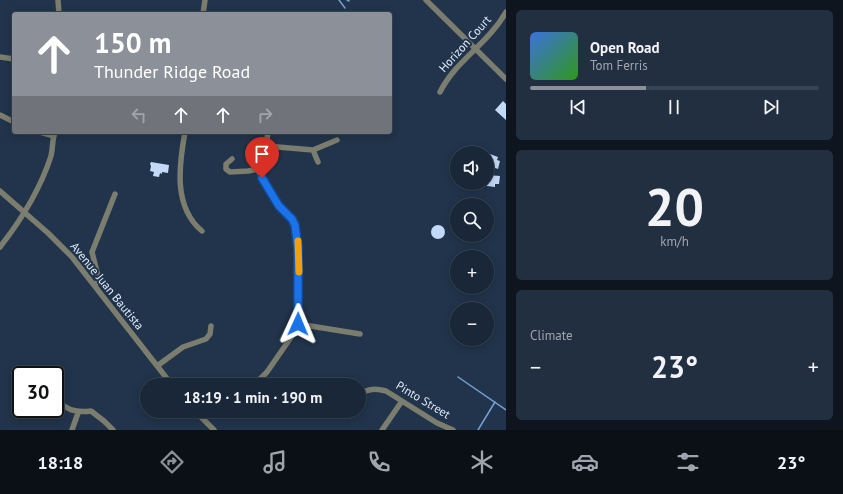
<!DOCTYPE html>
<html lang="en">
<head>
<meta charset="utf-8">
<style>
  :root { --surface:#192738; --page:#222f40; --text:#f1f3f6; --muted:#9fa5ae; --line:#374453; --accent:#8c9099 }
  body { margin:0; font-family:"PT Sans",sans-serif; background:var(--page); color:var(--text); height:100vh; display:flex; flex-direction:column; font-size:15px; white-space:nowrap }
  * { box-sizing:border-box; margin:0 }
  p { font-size:13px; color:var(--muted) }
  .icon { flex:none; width:22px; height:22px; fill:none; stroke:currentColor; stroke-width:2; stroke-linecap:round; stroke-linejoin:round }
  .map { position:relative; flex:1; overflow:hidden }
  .side { display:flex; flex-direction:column; gap:10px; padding:10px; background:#0e151f; width:337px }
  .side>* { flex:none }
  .top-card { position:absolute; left:12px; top:12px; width:380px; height:122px; border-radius:4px; box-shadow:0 2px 10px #0003,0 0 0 1px var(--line); background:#8c9099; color:#fff; overflow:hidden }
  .controls { position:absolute; left:450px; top:146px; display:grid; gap:8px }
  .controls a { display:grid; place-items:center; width:44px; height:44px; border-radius:50%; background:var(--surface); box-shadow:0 2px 10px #0003,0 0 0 1px var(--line); font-size:20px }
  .speed { position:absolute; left:12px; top:366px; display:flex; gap:8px; font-size:20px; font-weight:700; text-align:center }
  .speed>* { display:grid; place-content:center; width:52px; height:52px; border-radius:50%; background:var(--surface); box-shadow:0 2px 10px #0003,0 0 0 1px var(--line); line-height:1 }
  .speed .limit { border:2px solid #111; border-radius:6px; background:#fff; color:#111 }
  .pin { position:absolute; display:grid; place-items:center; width:34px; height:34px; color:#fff; margin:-41px -17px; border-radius:50% 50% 50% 0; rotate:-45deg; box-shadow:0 0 4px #0007 }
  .pin .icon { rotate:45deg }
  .me { position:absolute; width:44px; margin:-22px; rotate:1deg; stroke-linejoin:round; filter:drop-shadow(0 0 3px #0008) }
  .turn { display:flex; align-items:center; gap:14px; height:84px; padding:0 16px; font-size:18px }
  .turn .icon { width:52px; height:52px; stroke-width:2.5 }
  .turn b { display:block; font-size:28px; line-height:34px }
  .lanes { display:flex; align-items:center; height:38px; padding:0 16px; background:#0003; justify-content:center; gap:20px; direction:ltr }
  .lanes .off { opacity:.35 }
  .big { font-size:30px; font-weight:800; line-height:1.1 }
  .side .widget { flex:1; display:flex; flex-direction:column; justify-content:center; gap:6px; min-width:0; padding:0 14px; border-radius:6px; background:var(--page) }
  .side .dial { align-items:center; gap:0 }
  .dial b { font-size:52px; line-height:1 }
  .song { display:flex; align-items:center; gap:12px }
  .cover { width:48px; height:48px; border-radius:6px; background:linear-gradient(135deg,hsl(220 70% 55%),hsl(110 70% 35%)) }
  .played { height:4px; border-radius:2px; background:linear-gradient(90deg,var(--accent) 40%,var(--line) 40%) }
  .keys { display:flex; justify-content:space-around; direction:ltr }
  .heat { display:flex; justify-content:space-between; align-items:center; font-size:22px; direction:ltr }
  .trip { position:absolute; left:140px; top:378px; width:226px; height:40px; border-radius:20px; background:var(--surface); box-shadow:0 2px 10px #0003,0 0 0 1px var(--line); font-weight:800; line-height:40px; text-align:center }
  .tabs { display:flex; height:64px; justify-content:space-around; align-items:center; background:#0a1016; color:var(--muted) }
  .tabs .icon { width:28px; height:28px }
  .tabs .on { color:var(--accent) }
  .tabs b { font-size:18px; color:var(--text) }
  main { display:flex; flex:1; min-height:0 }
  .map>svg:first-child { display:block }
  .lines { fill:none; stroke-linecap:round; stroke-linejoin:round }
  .stream { stroke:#76a0d4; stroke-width:1.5 }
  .building { fill:#c2d9f7 }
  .minor { stroke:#7b7d6e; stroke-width:5.5 }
  .route-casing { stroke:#114b97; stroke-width:10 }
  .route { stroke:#1a73e8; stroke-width:7 }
  .slow { stroke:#f59e0b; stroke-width:7 }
  .labels { text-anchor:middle; stroke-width:4; stroke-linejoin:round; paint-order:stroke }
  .street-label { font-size:12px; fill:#deeaf9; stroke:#21344b }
</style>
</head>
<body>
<main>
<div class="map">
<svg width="506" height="430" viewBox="0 0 506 430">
  <rect width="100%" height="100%" fill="#21344b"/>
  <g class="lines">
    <path class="stream" d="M 339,0 L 345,8
      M 347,0 L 349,1
      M 458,377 L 506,410
      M 478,430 L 495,402"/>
  </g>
  <path class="building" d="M 503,101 L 506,104 L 506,120 L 495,110 Z
    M 490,154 L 498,157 L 497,160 L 500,161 L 498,169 L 487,165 L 487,157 L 489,157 Z
    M 151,162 L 169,165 L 168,173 L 162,172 L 162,174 L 160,173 L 159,177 L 153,176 L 154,172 L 150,171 L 151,166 L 150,164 Z
    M 487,175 L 500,176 L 499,184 L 495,184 L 495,187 L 487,186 Z
    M431 232a7 7 0 1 1 14 0a7 7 0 1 1-14 0Z"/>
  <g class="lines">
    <path class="minor" d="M 58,0 L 59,14
      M 426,0 L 506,79
      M 203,14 L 205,0
      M 0,57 L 14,59
      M 440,92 C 456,60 488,44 506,12
      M 0,115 L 14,122
      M 40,132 L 54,136
      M 185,132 C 179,165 173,207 202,231
      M 266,146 L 268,132
      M 313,150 L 337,140
      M 232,159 L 226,164 L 226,169 L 230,172 L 248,171 L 259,169
      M 0,191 L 48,233 L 72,257 L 172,385
      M 0,247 C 22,219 40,190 51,156 C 53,148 52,140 55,132
      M 95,285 L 99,280 L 92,252 L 115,194
      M 298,324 L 299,296 L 297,233 L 295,225 L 292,219 L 279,206 L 269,191 L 259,172 L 258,163 L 259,152 L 266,146 L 313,150 L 318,162
      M 157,366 L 183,347 L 206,339 L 210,334 L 211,326
      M 51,375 L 53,375
      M 248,385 L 260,379 L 267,372 L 294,333 L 298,324 L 360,334
      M 55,387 L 57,401
      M 359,394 C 369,389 375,388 386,391 L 437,423 L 453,430
      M 55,399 C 68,410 74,413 91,411 L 104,421 L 113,430
      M 195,411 L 214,430
      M 72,430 L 78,413
      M 382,430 L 402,401"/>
  </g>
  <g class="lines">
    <g class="route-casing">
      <path id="route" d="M 262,178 L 279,206 L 292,219 L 295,225 L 298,249 L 298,324"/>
    </g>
    <use href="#route" class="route"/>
    <path class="slow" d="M 298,241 L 299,272"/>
  </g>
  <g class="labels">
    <g class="street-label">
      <text transform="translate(465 44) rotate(-48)" y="4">Horizon Court</text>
      <text transform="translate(107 286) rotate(51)" y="4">Avenue Juan Bautista</text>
      <text transform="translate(423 400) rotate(31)" y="4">Pinto Street</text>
    </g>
  </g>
</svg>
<div class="controls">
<a><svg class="icon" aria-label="sound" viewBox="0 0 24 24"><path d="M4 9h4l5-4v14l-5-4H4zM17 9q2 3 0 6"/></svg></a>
<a><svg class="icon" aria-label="search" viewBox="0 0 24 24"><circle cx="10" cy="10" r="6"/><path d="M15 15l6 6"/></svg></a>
<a>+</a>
<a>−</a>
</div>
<div class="speed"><div class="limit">30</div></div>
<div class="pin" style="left:262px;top:178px;background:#d93025"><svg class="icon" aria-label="arrive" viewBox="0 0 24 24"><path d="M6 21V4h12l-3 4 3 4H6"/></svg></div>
<svg class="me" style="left:298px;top:324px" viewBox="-20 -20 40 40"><path d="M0-17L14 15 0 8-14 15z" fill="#1a73e8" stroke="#fff" stroke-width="4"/></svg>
<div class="trip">18:19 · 1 min · 190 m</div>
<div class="top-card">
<div class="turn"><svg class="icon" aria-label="ahead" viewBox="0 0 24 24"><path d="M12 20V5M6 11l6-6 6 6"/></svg><div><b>150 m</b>Thunder Ridge Road</div></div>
<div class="lanes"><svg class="icon off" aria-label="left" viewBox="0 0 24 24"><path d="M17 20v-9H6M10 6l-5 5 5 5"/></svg><svg class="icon" aria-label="ahead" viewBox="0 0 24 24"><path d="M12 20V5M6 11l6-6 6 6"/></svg><svg class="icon" aria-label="ahead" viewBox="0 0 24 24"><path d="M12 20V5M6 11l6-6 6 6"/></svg><svg class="icon off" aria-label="right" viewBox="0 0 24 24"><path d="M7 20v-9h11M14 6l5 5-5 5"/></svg></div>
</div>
</div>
<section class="side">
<div class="widget">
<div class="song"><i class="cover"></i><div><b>Open Road</b><p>Tom Ferris</p></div></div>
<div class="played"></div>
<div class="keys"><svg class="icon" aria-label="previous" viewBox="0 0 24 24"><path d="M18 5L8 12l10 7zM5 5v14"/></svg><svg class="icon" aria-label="pause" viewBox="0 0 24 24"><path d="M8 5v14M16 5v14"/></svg><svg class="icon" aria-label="next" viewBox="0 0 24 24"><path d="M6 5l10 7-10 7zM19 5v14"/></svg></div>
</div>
<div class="widget dial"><b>20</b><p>km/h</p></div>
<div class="widget"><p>Climate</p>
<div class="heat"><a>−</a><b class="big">23°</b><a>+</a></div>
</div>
</section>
</main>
<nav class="tabs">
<b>18:18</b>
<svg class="icon on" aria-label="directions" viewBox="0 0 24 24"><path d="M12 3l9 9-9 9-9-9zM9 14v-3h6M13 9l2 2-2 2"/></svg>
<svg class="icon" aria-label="music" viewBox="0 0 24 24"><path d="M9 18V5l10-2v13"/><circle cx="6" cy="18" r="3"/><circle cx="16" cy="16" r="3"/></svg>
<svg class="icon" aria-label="phone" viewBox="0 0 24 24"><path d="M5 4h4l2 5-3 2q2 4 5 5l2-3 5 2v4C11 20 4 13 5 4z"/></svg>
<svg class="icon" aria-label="climate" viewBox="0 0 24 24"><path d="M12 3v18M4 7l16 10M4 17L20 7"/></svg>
<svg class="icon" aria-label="car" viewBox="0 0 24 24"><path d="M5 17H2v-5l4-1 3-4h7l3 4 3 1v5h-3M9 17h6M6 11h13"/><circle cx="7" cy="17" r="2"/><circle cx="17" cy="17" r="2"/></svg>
<svg class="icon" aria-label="filters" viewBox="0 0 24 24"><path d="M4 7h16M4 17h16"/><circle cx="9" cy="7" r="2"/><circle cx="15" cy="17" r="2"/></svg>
<b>23°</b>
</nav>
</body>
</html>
